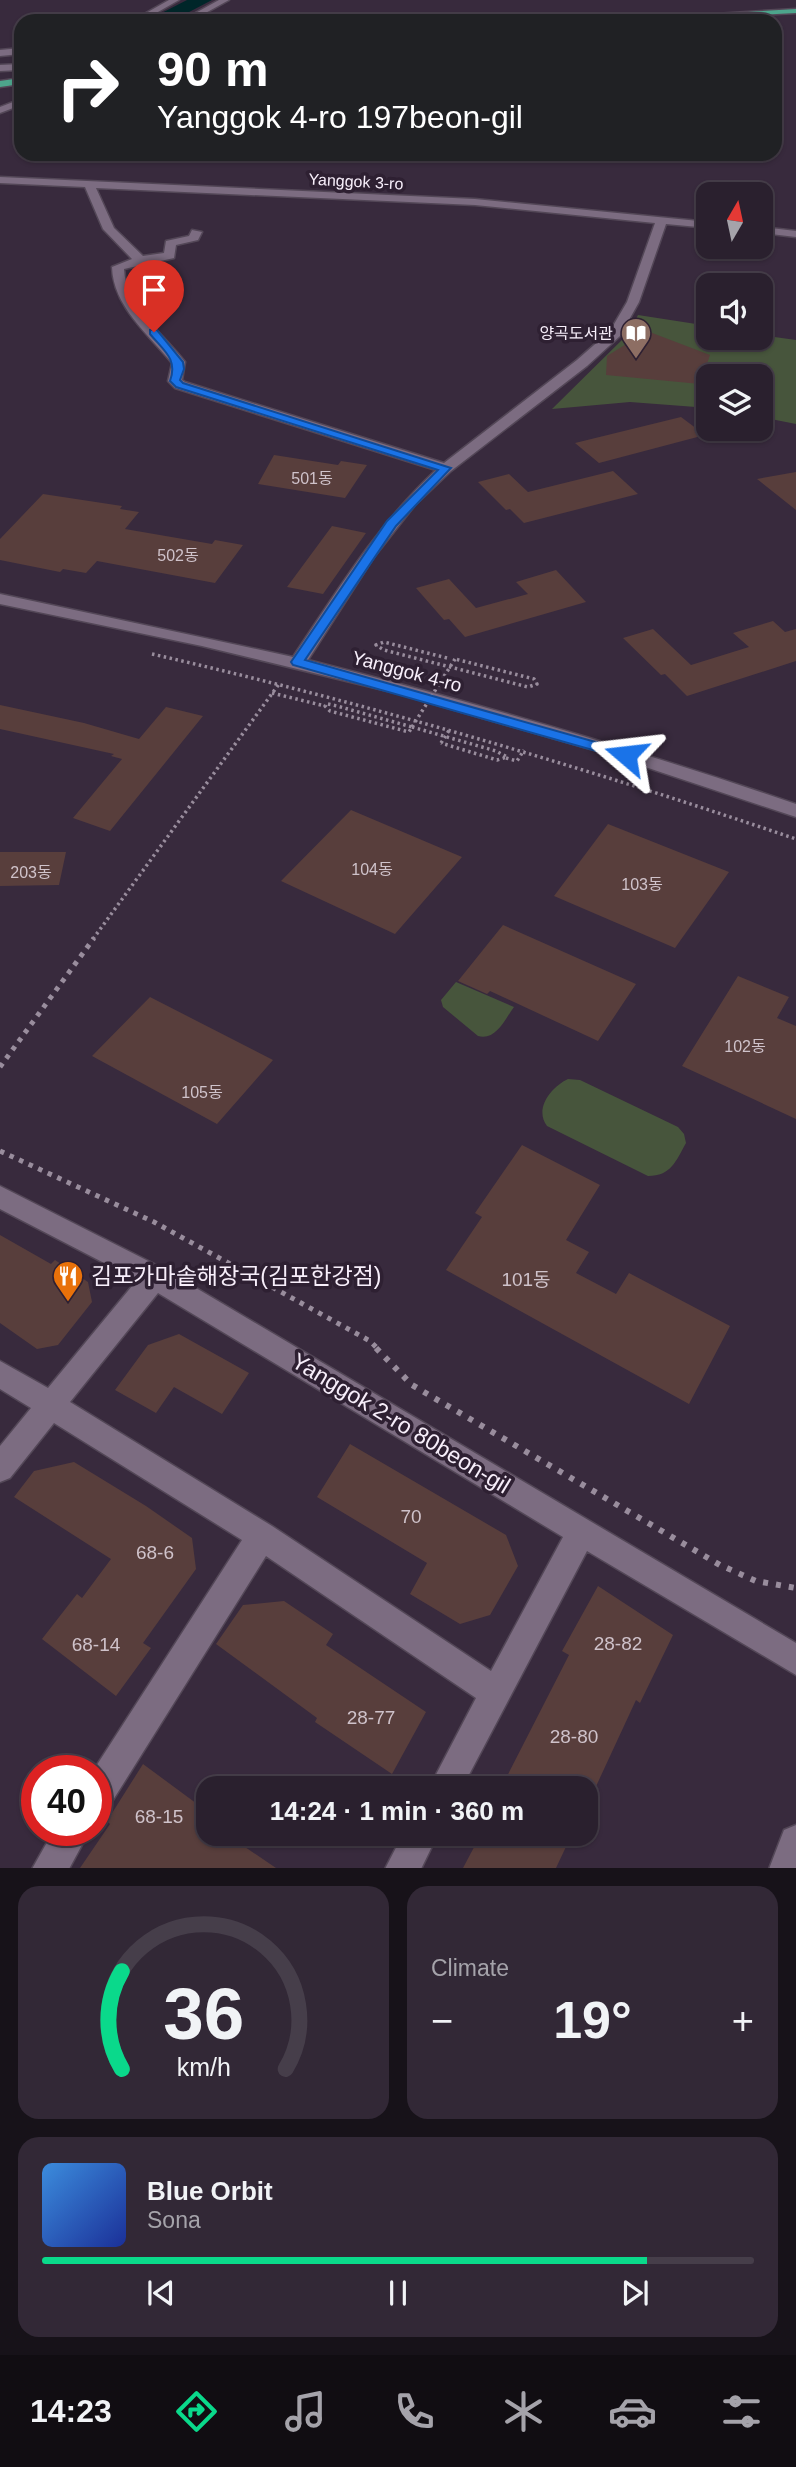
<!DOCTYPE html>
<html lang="en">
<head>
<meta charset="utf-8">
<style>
  :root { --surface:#2a202e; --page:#322836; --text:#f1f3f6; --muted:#a5a3aa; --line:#463e4a; --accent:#0ad98b }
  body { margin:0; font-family:Helvetica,"Noto Sans KR",sans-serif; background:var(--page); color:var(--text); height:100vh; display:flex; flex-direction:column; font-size:26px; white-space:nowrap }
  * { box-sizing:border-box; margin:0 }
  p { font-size:23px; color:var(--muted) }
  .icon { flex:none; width:38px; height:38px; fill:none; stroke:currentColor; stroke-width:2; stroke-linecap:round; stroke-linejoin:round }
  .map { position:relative; height:1868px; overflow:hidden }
  .drawer { display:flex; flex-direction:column; gap:18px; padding:18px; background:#171219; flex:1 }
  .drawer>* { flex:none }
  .top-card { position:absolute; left:14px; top:14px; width:768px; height:147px; border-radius:21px; box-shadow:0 2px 5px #0004,0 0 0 2px var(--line); background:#202124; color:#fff; overflow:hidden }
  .needle { width:46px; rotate:9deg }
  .fabs { position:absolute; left:696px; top:182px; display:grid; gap:14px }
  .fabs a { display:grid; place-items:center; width:77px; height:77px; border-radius:14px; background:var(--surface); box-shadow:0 2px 5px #0004,0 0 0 2px var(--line); font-size:35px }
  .speed { position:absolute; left:21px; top:1755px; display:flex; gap:14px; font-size:35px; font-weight:700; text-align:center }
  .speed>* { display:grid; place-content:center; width:91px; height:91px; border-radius:50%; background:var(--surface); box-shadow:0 2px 5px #0004,0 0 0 2px var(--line); line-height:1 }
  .speed .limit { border:10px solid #d22; background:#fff; color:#111 }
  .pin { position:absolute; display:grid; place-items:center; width:60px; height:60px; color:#fff; margin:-72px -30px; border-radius:50% 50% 50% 0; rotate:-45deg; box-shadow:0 0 7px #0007 }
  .pin .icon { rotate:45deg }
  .me { position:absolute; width:77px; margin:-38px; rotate:287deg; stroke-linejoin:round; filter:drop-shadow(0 0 5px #0008) }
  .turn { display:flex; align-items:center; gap:24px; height:147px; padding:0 28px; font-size:32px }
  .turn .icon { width:91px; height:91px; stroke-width:2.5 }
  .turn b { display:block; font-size:49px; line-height:60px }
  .big { font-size:52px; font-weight:600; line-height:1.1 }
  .drawer .card { flex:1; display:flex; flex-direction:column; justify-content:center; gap:10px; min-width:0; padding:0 24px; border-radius:21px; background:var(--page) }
  .drawer .dial { align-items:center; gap:0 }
  .dial svg { height:182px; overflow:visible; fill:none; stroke:var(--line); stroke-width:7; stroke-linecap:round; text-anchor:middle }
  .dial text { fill:var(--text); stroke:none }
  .song { display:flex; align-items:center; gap:21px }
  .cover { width:84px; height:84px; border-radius:10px; background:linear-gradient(135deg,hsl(210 70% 55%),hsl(230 70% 35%)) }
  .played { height:7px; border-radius:4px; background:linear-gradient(90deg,var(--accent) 85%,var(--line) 85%) }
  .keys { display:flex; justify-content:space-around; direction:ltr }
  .heat { display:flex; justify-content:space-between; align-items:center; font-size:38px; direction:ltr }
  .drawer .tiles { flex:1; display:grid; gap:18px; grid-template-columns:1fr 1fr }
  .card:last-child { grid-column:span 2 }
  .trip { position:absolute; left:196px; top:1776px; width:402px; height:70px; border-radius:21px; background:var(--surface); box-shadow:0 2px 5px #0004,0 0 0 2px var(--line); font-weight:600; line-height:70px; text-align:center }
  .dock { display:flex; height:112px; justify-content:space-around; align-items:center; background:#110d12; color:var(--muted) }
  .dock .icon { width:49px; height:49px }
  .dock .selected { color:var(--accent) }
  .dock b { font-size:32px; color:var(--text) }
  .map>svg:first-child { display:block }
  .green { fill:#47553c }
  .water { fill:#002629 }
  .building { fill:#583e3c }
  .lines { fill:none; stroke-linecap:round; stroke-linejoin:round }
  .minor-casing { stroke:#534757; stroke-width:3 }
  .major-casing { stroke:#534757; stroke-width:3 }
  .path-far2 { stroke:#998d9d; stroke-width:3.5; stroke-dasharray:2.5 3.5; stroke-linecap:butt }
  .path-far1 { stroke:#998d9d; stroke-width:5; stroke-dasharray:4.5 6; stroke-linecap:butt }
  .path { stroke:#998d9d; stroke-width:6; stroke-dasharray:5 8; stroke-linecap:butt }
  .minor { fill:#7c6c81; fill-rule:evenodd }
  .major { fill:#4da58c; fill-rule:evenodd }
  .path-bridge { stroke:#998d9d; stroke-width:3.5; stroke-dasharray:2.5 3.5; stroke-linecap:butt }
  .route { fill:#1a73e8; stroke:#114b97; stroke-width:2 }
  .labels { text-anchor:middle; stroke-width:7; stroke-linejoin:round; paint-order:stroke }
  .far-street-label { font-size:16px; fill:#f7eefa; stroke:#2e2032 }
  .far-poi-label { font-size:16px; fill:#f7eefa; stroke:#2e2032; text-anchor:end }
  .number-label { font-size:16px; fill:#cfc2ca }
  .street-label { font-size:19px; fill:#f7eefa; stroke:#2e2032 }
  .near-number-label { font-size:19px; fill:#cfc2ca }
  .near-poi-label { font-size:23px; fill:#f7eefa; stroke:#2e2032; text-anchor:start }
  .near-street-label { font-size:23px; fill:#f7eefa; stroke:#2e2032 }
</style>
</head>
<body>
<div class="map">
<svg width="796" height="1869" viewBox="0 0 796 1869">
  <rect width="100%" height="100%" fill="#382a3d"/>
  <path class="green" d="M 638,315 L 709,326 L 709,338 L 761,338 L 761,335 L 796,340 L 796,424 L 761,417 L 761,376 L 709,376 L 709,408 L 630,402 L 552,409 L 629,333 Z
    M 456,982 L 514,1007 C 505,1019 496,1041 478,1036 L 443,1007 L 441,1000 Z
    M 568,1079 L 580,1080 L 678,1127 L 684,1134 L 686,1143 C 676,1161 671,1176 648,1176 L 547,1126 C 534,1109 551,1087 568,1079 Z"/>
  <path class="water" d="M 187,0 L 212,0 L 172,21 L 146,21 Z"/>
  <path class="building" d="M 647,331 L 710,355 L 700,384 L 606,375 L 607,356 Z
    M 681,417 L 705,435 L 599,463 L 575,443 Z
    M 274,455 L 338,465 L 341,461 L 367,465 L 345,498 L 258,484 Z
    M 613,471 L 638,494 L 524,523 L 510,509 L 506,510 L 478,482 L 509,474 L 528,492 Z
    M 796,472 L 796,510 L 757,479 Z
    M 43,494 L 122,506 L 120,509 L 139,512 L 125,529 L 212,544 L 215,540 L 243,545 L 215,583 L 97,561 L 86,573 L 63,569 L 60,572 L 0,560 L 0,539 Z
    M 332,526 L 366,533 L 323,594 L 287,587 Z
    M 556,570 L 586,602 L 465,637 L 449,619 L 444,620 L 416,588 L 449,579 L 476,608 L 528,594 L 516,582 Z
    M 773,621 L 785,632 L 796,629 L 796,661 L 687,696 L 665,674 L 661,675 L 623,638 L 653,629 L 691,665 L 749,647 L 733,633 Z
    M 0,705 L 84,723 L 139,739 L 166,707 L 203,716 L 110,831 L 73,818 L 122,759 L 111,756 L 114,754 L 0,729 Z
    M 351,810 L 462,857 L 395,934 L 281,881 Z
    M 608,824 L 729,872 L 675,948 L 554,896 Z
    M 0,852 L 66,852 L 59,885 L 0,886 Z
    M 503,925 L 636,984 L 598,1041 L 490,991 L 487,994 L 458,981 Z
    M 738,976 L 789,997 L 777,1018 L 796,1026 L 796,1119 L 682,1066 Z
    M 150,997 L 273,1060 L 217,1124 L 92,1056 Z
    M 522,1145 L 600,1185 L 566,1240 L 589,1252 L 576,1273 L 616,1294 L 629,1273 L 730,1326 L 689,1404 L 446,1270 L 482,1217 L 475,1213 Z
    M 0,1235 L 51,1264 L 55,1260 L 88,1282 L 92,1302 L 58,1345 L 37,1349 L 0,1323 Z
    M 179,1334 L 249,1373 L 222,1414 L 174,1387 L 156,1413 L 115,1390 L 148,1345 Z
    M 350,1444 L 506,1535 L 518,1566 L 490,1615 L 460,1624 L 410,1594 L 427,1563 L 317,1497 Z
    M 74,1462 L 146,1506 L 192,1538 L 196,1569 L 143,1643 L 151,1648 L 116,1696 L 42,1639 L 77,1594 L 82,1598 L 111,1559 L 14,1497 L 34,1471 Z
    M 598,1586 L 673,1635 L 640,1703 L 636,1700 L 592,1795 L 586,1788 L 501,1788 L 569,1655 L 562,1651 Z
    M 284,1601 L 333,1634 L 326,1645 L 426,1712 L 392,1774 L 315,1722 L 317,1718 L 216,1644 L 243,1605 Z
    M 143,1764 L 208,1812 L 208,1834 L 226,1834 L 276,1868 L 80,1868 L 110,1824 L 107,1821 Z
    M 481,1834 L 572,1834 L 556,1868 L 463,1868 Z"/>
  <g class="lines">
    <g class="minor-casing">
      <path id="minor" d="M 169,0 L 179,0 L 142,21 L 132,21 Z
        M 219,0 L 229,0 L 191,21 L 181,21 Z
        M 21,48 L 21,54 L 0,56 L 0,50 Z
        M 21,64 L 21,70 L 0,71 L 0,65 Z
        M 21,99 L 21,105 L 0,113 L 0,107 Z
        M 0,177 L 475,199 L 709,222 L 709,228 L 666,224 L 639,302 L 620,336 L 587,366 L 451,471 L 415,505 L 374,557 L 308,660 C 473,702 635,749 796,804 L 796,817 L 594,750 L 396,693 L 202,646 L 0,604 L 0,594 L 293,657 C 337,591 378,524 436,470 L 175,388 L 168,381 L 172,363 C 148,334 113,306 112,267 L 132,259 L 103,229 L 85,187 L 0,183 ZM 96,188 L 475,205 L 655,223 L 627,302 L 610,331 L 577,360 L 444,463 L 185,382 L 182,380 L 185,362 C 163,333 126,308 124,269 L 174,258 L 176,245 L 198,240 L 202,232 L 192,230 L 189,236 L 166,241 L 164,253 L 143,256 L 114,228 Z
        M 761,227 L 796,231 L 796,237 L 761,233 Z
        M 0,1186 L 164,1269 L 796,1643 L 796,1675 L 587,1551 L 462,1788 L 429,1788 L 476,1698 L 266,1556 L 108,1808 L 96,1812 L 96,1771 L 93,1771 L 242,1540 L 54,1423 L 10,1478 L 0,1482 L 0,1446 L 31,1408 L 0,1389 L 0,1361 L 48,1388 L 137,1280 L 0,1209 ZM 158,1293 L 563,1537 L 491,1671 L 272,1526 L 70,1402 Z
        M 796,1825 L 796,1869 L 769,1869 L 784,1830 Z
        M 54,1830 L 90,1830 L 69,1869 L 32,1869 Z
        M 403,1834 L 438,1834 L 421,1869 L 385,1869 Z"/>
    </g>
    <g class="major-casing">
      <path id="major" d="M 796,9 L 796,13 L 647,21 L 651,18 Z
        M 21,78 L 21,84 L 0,87 L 0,81 Z"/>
    </g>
    <path class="path-far2" d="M 152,654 C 370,704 584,767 796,839
      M 447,658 L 384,642 L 376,645 L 384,650 L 528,687 L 537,684 L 534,679 L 455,659
      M 272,693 L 325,706
      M 441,743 L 450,729
      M 506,758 L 517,761 L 524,750
      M 93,939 L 279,684"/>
    <path class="path-far1" d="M 0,1067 L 94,938
      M 0,1151 L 154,1222 L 370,1341 L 378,1349"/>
    <path class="path" d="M 376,1348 L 412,1385 L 720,1565 L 756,1581 L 796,1588"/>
    <use href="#minor" class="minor"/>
    <use href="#major" class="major"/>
    <path class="path-bridge" d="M 328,704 L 337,706 L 412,727 L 409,732 L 330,711 L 325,706 Z
      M 412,727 L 496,751 L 507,757 L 497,760 L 441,743
      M 412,727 L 455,659"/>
  </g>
  <path class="route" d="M 150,330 L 157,330 L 183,362 L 184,369 L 180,380 L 183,383 L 451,468 L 396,526 L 305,660 L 631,752 L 631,758 L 621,758 L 293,665 L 291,662 L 387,521 L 438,470 L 176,387 L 170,381 C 178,359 164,351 150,334 Z"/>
  <defs>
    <g id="library-pin" transform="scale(1.575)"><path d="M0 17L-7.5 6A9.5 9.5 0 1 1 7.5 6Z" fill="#8d6e63" stroke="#2e2032"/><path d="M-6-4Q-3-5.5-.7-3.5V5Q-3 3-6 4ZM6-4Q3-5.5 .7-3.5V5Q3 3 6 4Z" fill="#fff"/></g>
    <g id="restaurant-pin" transform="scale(1.575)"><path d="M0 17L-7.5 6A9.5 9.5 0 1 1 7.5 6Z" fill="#e8710a" stroke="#2e2032"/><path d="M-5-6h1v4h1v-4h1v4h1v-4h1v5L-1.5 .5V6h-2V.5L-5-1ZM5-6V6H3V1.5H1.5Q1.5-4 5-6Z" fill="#fff"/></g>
  </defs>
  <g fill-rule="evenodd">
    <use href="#library-pin" x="636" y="333"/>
    <use href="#restaurant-pin" x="68" y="1276"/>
  </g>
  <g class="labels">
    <g class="far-street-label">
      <text transform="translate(356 181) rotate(3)" y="6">Yanggok 3-ro</text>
    </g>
    <g class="far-poi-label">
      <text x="613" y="339">양곡도서관</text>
    </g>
    <g class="number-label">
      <text x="312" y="484">501동</text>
      <text x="178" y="561">502동</text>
      <text x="372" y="875">104동</text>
      <text x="31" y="878">203동</text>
      <text x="642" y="890">103동</text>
      <text x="745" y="1052">102동</text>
      <text x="202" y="1098">105동</text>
    </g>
    <g class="street-label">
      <text transform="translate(407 671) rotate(15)" y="7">Yanggok 4-ro</text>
    </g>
    <g class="near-number-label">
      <text x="526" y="1286">101동</text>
      <text x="411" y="1523">70</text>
      <text x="155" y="1559">68-6</text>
      <text x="618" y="1650">28-82</text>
      <text x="96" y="1651">68-14</text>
      <text x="371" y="1724">28-77</text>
      <text x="574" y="1743">28-80</text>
      <text x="159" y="1823">68-15</text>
    </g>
    <g class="near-poi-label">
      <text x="91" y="1284">김포가마솥해장국(김포한강점)</text>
    </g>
    <g class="near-street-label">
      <text transform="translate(401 1423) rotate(31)" y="8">Yanggok 2-ro 80beon-gil</text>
    </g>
  </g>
</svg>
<div class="fabs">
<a><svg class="needle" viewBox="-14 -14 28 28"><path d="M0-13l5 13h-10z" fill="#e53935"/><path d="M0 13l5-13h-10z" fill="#a5a3aa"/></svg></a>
<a><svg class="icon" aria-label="sound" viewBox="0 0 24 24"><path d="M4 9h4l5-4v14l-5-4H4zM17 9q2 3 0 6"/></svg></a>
<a><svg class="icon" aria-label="layers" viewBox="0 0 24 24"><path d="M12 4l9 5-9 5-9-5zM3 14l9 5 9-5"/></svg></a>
</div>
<div class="speed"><div class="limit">40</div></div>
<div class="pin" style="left:154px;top:332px;background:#d93025"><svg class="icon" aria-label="arrive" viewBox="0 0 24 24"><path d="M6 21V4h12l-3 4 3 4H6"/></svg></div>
<svg class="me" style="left:626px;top:755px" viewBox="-20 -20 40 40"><path d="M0-17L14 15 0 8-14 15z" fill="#1a73e8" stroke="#fff" stroke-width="4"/></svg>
<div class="trip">14:24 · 1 min · 360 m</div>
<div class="top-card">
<div class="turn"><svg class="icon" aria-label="right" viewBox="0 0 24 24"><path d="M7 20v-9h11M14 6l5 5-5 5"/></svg><div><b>90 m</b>Yanggok 4-ro 197beon-gil</div></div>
</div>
</div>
<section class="drawer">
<div class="tiles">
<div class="card dial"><svg viewBox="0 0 100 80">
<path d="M14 69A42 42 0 1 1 86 69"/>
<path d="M14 69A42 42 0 0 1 14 26" stroke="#0ad98b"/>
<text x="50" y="56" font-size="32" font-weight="700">36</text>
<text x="50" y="72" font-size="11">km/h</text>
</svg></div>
<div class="card"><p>Climate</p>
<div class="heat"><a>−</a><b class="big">19°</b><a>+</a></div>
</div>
<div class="card">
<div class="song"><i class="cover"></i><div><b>Blue Orbit</b><p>Sona</p></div></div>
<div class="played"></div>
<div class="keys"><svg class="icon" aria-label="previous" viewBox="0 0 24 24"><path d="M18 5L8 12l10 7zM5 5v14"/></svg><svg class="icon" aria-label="pause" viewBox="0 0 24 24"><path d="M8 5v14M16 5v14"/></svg><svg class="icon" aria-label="next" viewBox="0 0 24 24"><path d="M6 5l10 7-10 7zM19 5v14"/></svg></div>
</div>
</div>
</section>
<nav class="dock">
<b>14:23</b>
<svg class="icon selected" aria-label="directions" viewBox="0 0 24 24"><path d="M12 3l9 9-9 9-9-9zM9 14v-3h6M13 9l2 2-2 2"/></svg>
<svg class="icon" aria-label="music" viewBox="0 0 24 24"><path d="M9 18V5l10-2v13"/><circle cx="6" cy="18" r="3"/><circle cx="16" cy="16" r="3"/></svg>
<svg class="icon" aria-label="phone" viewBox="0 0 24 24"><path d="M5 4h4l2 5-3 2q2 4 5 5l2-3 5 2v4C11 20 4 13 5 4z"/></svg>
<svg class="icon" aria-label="climate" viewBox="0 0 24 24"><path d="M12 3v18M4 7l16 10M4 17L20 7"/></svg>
<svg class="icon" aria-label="car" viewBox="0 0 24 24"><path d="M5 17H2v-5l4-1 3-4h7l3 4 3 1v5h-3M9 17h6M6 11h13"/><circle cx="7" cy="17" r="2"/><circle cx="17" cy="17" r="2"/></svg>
<svg class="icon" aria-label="filters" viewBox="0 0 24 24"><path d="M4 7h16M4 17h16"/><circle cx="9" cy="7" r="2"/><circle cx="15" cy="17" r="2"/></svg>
</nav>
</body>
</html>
